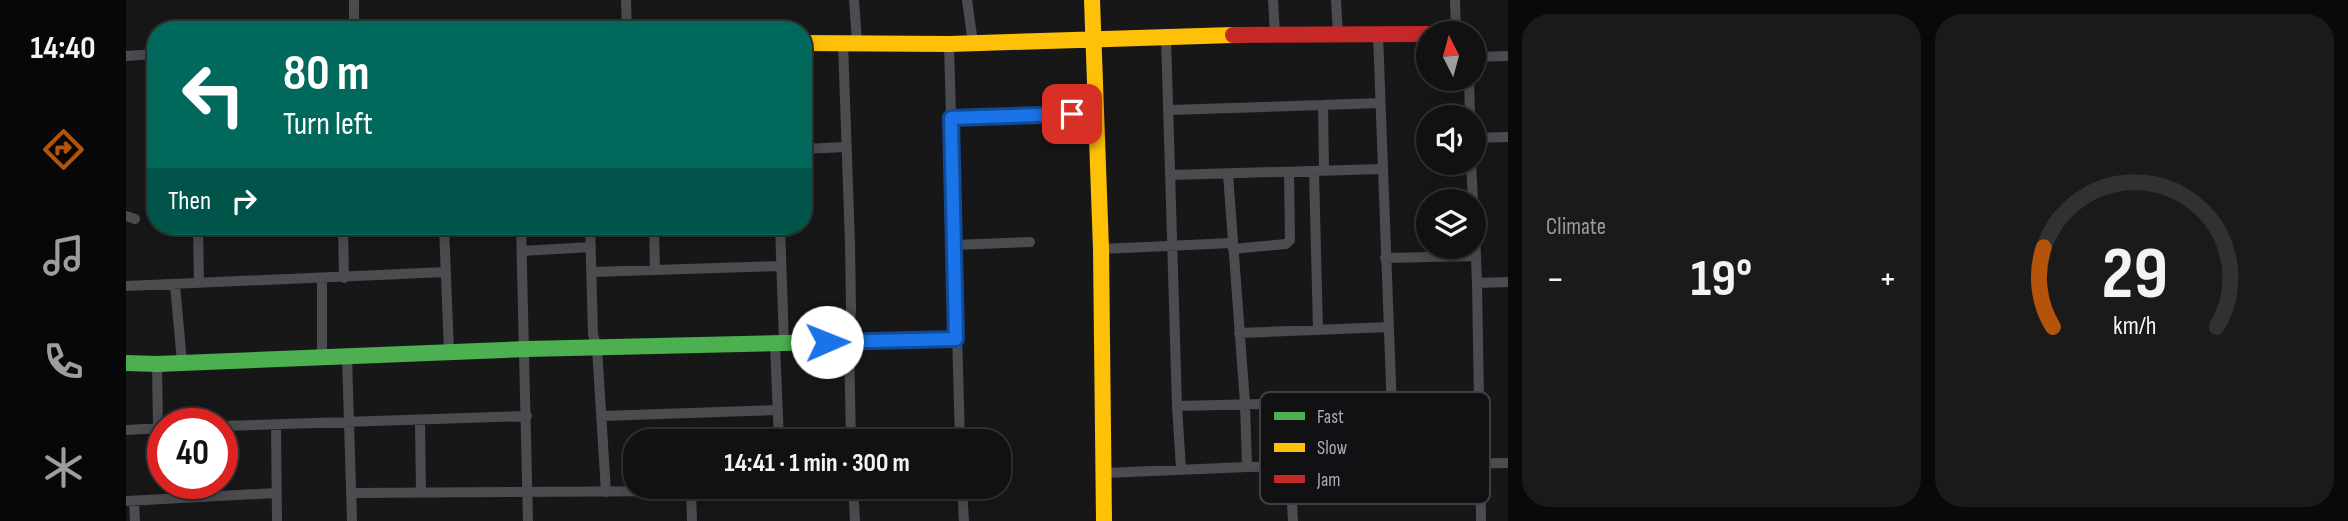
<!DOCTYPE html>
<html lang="en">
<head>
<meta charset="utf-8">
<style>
  :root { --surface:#111; --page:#1a1a1a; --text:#f1f3f6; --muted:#9c9d9f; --line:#303131; --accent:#b45309 }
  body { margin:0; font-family:"Sofia Sans Condensed",sans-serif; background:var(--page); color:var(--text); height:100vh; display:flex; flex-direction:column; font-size:26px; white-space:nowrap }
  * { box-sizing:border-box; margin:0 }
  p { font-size:23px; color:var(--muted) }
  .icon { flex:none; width:38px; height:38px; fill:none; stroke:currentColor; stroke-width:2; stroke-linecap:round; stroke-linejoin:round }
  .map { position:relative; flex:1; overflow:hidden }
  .drawer { display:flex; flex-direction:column; gap:14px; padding:14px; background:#090909; width:840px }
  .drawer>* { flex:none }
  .banner { position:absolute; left:21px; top:21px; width:665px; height:214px; border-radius:28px; box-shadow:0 4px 18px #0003,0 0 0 2px var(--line); background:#00695c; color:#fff; overflow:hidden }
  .needle { width:46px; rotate:354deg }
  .buttons { position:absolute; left:1290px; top:21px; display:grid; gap:14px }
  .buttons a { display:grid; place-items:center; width:70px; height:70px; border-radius:50%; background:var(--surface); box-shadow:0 4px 18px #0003,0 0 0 2px var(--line); font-size:35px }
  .speed { position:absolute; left:21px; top:408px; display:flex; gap:14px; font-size:35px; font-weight:700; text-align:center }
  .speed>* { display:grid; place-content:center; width:91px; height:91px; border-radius:50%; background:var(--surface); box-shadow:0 4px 18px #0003,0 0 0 2px var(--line); line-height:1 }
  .speed .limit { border:10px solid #d22; background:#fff; color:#111 }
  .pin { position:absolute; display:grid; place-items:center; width:60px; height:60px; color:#fff; margin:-30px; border-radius:14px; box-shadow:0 4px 10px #0006 }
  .me { position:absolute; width:77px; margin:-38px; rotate:89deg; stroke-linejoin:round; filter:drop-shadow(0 0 5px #0008) }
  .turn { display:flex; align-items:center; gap:24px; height:147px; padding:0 21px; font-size:32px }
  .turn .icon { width:91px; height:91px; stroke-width:2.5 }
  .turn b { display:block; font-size:49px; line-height:60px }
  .then { display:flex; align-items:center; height:66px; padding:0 21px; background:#0003; gap:14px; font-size:26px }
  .big { font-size:52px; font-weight:700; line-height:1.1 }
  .drawer .card { flex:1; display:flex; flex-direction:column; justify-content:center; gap:10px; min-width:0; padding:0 24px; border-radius:28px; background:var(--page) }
  .drawer .dial { align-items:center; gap:0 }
  .dial svg { height:182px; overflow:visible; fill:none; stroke:var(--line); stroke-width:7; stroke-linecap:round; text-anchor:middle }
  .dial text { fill:var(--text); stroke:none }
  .heat { display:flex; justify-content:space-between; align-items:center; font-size:38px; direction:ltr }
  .drawer .tiles { flex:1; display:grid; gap:14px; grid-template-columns:repeat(2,1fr) }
  .trip { position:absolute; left:497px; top:429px; width:388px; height:70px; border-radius:28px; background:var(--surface); box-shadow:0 4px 18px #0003,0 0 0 2px var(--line); font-weight:700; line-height:70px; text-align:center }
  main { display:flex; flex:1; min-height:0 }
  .menu { display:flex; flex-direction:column; width:126px; justify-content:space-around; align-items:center; background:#070707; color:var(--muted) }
  .menu .icon { width:49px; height:49px }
  .menu .current { color:var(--accent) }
  .menu b { font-size:32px; color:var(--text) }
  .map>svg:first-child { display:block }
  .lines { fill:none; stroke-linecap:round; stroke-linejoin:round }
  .street { stroke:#4b4c50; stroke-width:10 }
  .fast { stroke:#4caf50; stroke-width:16 }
  .slow { stroke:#ffc107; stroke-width:16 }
  .jam { stroke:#c62828; stroke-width:16 }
  .route-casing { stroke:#114b97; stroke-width:18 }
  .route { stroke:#1a73e8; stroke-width:12 }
  .key { fill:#111113; stroke:#3e4045; stroke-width:2 }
  .key-label { font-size:19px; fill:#a8adb8 }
</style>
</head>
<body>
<main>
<nav class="menu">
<b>14:40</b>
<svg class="icon current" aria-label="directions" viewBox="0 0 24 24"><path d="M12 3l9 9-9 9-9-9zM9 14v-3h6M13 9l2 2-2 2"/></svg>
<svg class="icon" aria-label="music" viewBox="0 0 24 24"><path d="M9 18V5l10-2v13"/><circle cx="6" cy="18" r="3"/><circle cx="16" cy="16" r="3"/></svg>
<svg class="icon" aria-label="phone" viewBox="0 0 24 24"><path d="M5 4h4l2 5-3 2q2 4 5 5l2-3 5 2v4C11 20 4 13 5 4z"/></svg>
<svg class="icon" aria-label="climate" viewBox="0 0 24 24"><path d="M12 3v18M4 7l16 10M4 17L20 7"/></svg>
</nav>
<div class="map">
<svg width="1382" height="521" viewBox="0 0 1382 521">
  <rect width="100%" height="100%" fill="#171717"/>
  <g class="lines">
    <path class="street" d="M 228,0 L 228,30
      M 500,0 L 501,30
      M 728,0 L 731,42
      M 841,0 L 847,43
      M 1147,0 L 1149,34
      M 1210,0 L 1212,34
      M 1329,0 L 1330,33
      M 1252,34 L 1268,465
      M 1040,37 L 1051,406 L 1055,469
      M 717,43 L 724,244 L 725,309 L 723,342 L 725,441
      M 823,44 L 834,441
      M 0,56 L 30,54
      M 1348,57 L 1382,56
      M 1343,79 L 1344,117
      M 1197,105 L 1254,103
      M 1043,110 L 1197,105 L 1198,170
      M 825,118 L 970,114
      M 1348,138 L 1382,137
      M 677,149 L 719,147
      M 1345,163 L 1347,201
      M 1188,171 L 1192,329
      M 1102,174 L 1119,403 L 1121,467
      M 1044,175 L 1256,169
      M 1348,205 L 1351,283 L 1355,521
      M 0,216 L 9,219
      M 72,226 L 73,282
      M 217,226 L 218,278
      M 318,226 L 323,352
      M 395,226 L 402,521
      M 464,226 L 467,334 L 471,348 L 480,492
      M 528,226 L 529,270
      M 654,226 L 658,343
      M 829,245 L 904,242
      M 975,249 L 1106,243
      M 1107,249 L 1160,244 L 1164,240 L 1163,172
      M 396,251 L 465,247
      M 1259,258 L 1350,256
      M 466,272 L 654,266
      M 196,279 L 196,357
      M 1351,283 L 1382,282
      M 49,285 L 56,362
      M 0,286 L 320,272
      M 1113,333 L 1263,327
      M 649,344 L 653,441
      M 221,356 L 226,521
      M 31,364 L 32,428
      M 1051,406 L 1264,401
      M 476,416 L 652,410
      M 294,421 L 295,493
      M 150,425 L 151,521
      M 96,426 L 401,416
      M 0,430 L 37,428
      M 1164,467 L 1167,521
      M 979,473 L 1121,467 L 1382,463
      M 727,486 L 729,521
      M 836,486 L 838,521
      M 565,491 L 566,521
      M 226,493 L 565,491 L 717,486
      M 0,501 L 150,493
      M 8,501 L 9,521"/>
    <path class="fast" d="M 0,363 L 31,364 L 400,349 L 830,339"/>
    <path class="slow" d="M 966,0 L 975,249 L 978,521
      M 677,43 L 823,44 L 1107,35"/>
    <path class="jam" d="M 1107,35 L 1302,34"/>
  </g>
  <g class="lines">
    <g class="route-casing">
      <path id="route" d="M 701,342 L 830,339 L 825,118 L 946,114"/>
    </g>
    <use href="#route" class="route"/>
  </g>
  <rect x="1134" y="392" width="230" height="112" rx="10" class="key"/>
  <rect x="1148" y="412" width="31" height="8" fill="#4caf50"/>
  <rect x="1148" y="443" width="31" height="9" fill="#ffc107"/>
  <rect x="1148" y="475" width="31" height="8" fill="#c62828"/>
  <g class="key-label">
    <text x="1191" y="423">Fast</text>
    <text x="1191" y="454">Slow</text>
    <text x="1191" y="486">Jam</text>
  </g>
</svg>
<div class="buttons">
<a><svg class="needle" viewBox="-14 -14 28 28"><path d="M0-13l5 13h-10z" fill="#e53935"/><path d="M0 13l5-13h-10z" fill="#9c9d9f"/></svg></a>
<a><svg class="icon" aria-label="sound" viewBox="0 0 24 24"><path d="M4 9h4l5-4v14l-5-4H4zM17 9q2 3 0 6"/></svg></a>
<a><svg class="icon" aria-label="layers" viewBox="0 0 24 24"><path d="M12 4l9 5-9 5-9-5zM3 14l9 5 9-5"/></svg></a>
</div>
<div class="speed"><div class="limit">40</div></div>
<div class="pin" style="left:946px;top:114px;background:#d93025"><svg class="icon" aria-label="arrive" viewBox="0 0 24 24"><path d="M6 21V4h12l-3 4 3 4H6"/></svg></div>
<svg class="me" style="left:701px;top:342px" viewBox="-20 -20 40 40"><circle r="19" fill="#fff"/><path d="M0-13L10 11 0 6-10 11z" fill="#1a73e8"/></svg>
<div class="trip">14:41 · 1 min · 300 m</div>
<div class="banner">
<div class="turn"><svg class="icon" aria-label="left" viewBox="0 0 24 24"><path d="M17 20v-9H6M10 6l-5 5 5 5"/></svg><div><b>80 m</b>Turn left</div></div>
<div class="then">Then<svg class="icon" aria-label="right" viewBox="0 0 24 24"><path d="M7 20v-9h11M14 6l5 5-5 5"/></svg></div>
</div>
</div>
<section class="drawer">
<div class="tiles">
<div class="card"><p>Climate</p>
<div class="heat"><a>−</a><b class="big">19°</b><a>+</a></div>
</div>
<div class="card dial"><svg viewBox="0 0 100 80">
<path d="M14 69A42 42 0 1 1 86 69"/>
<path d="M14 69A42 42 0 0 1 10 34" stroke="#b45309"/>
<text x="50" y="56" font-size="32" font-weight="700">29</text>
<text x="50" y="72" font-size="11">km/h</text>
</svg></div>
</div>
</section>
</main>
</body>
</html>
